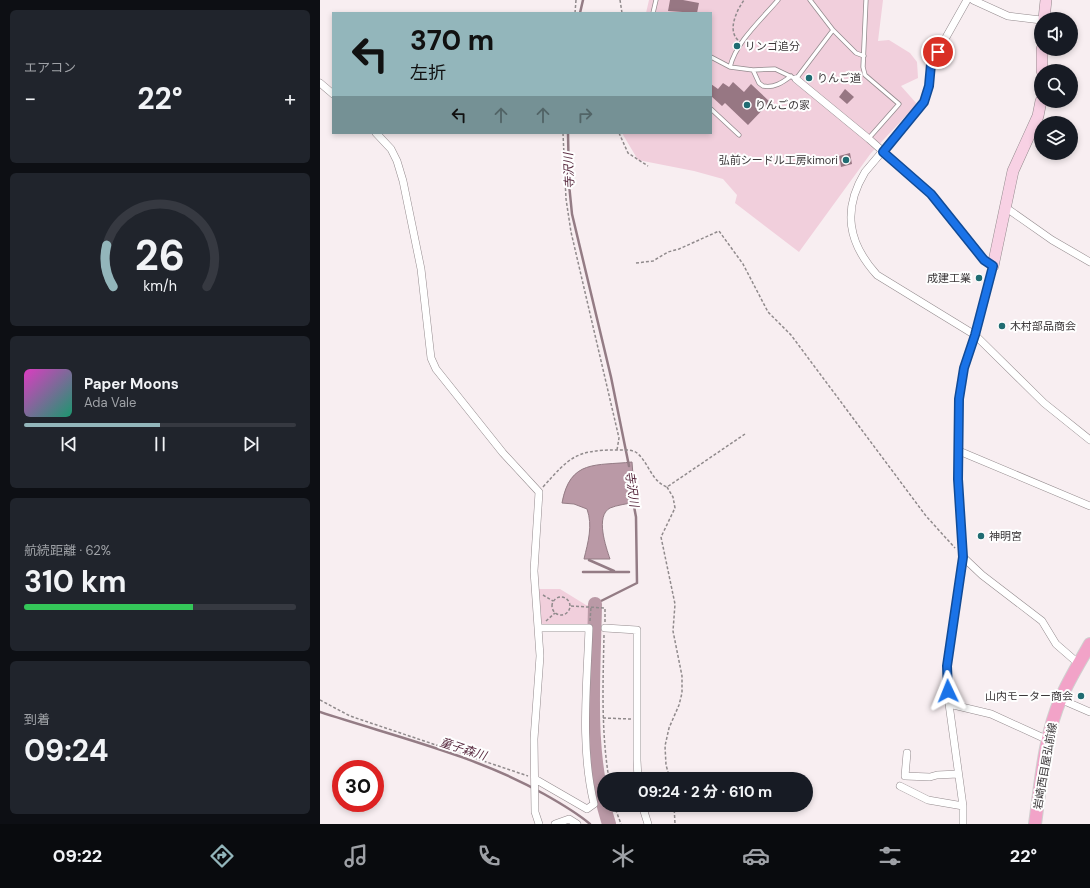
<!DOCTYPE html>
<html lang="ja">
<head>
<meta charset="utf-8">
<style>
  :root { --surface:#171b24; --page:#20242c; --text:#f1f3f6; --muted:#9ea1a6; --line:#363941; --accent:#93b6bb }
  body { margin:0; font-family:"DM Sans","Noto Sans JP",sans-serif; background:var(--page); color:var(--text); height:100vh; display:flex; flex-direction:column; font-size:15px; white-space:nowrap }
  * { box-sizing:border-box; margin:0 }
  p { font-size:13px; color:var(--muted) }
  .icon { flex:none; width:22px; height:22px; fill:none; stroke:currentColor; stroke-width:2; stroke-linecap:round; stroke-linejoin:round }
  .map { position:relative; flex:1; overflow:hidden }
  .details { display:flex; flex-direction:column; gap:10px; padding:10px; background:#0d0f14; width:320px }
  .details>* { flex:none }
  .banner { position:absolute; left:12px; top:12px; width:380px; height:122px; border-radius:0px; box-shadow:0 2px 6px #0003; background:#93b6bb; color:#111; overflow:hidden }
  .controls { position:absolute; left:714px; top:12px; display:grid; gap:8px }
  .controls a { display:grid; place-items:center; width:44px; height:44px; border-radius:50%; background:var(--surface); box-shadow:0 2px 6px #0003; font-size:20px }
  .speed { position:absolute; left:12px; top:760px; display:flex; gap:8px; font-size:20px; font-weight:700; text-align:center }
  .speed>* { display:grid; place-content:center; width:52px; height:52px; border-radius:50%; background:var(--surface); box-shadow:0 2px 6px #0003; line-height:1 }
  .speed .limit { border:6px solid #d22; background:#fff; color:#111 }
  .pin { position:absolute; display:grid; place-items:center; width:34px; height:34px; color:#fff; margin:-17px; border:2px solid #fff; border-radius:50%; box-shadow:0 1px 4px #0007 }
  .me { position:absolute; width:44px; margin:-22px; rotate:358deg; stroke-linejoin:round; filter:drop-shadow(0 0 3px #0008) }
  .turn { display:flex; align-items:center; gap:14px; height:84px; padding:0 12px; font-size:18px }
  .turn .icon { width:52px; height:52px; stroke-width:2.5 }
  .turn b { display:block; font-size:28px; line-height:34px }
  .lanes { display:flex; align-items:center; height:38px; padding:0 12px; background:#0003; justify-content:center; gap:20px; direction:ltr }
  .lanes .off { opacity:.35 }
  .big { font-size:30px; font-weight:700; line-height:1.1 }
  .details .tile { flex:1; display:flex; flex-direction:column; justify-content:center; gap:6px; min-width:0; padding:0 14px; border-radius:6px; background:var(--page) }
  .details .dial { align-items:center; gap:0 }
  .dial svg { height:104px; overflow:visible; fill:none; stroke:var(--line); stroke-width:7; stroke-linecap:round; text-anchor:middle }
  .dial text { fill:var(--text); stroke:none }
  .song { display:flex; align-items:center; gap:12px }
  .cover { width:48px; height:48px; border-radius:6px; background:linear-gradient(135deg,hsl(310 70% 55%),hsl(160 70% 35%)) }
  .played { height:4px; border-radius:2px; background:linear-gradient(90deg,var(--accent) 50%,var(--line) 50%) }
  .keys { display:flex; justify-content:space-around; direction:ltr }
  .heat { display:flex; justify-content:space-between; align-items:center; font-size:22px; direction:ltr }
  .charge { height:6px; border-radius:3px; background:linear-gradient(90deg,#34c759 62%,var(--line) 0) }
  .trip { position:absolute; left:277px; top:772px; width:216px; height:40px; border-radius:20px; background:var(--surface); box-shadow:0 2px 6px #0003; font-weight:700; line-height:40px; text-align:center }
  .tabs { display:flex; height:64px; justify-content:space-around; align-items:center; background:#090b0e; color:var(--muted) }
  .tabs .icon { width:28px; height:28px }
  .tabs .selected { color:var(--accent) }
  .tabs b { font-size:18px; color:var(--text) }
  main { display:flex; flex:1; min-height:0 }
  .map>svg:first-child { display:block }
  .green { fill:#f1cfdc }
  .water { fill:#ba99a6; stroke:#947c85 }
  .lines { fill:none; stroke-linecap:round; stroke-linejoin:round }
  .stream { stroke:#947c85; stroke-width:2.5 }
  .river { stroke:#ba99a6; stroke-width:14 }
  .building { fill:#977783 }
  .lane-casing { stroke:#938a8d; stroke-width:5 }
  .street-casing { stroke:#938a8d; stroke-width:8 }
  .secondary-casing { stroke:#938a8d; stroke-width:12 }
  .primary-casing { stroke:#d0cfcf; stroke-width:14 }
  .path { stroke:#908a8c; stroke-width:1.5; stroke-dasharray:3 2; stroke-linecap:butt }
  .lane { stroke:#fff; stroke-width:3.5 }
  .street { stroke:#fff; stroke-width:7 }
  .secondary { stroke:#f8d1e4; stroke-width:11 }
  .primary { stroke:#f2a3c8; stroke-width:12 }
  .route-casing { stroke:#114b97; stroke-width:10 }
  .route { stroke:#1a73e8; stroke-width:7 }
  .poi-dot { fill:#206c72; stroke:#fefefe; stroke-width:1.5 }
  .labels { text-anchor:middle; stroke-width:4; stroke-linejoin:round; paint-order:stroke }
  .poi-label { font-size:11px; fill:#3b3739; stroke:#fefefe; text-anchor:start }
  .street-label { font-size:11px; fill:#3b3739; stroke:#fefefe }
  .water-label { font-size:12px; font-style:italic; fill:#592b40; stroke:#fefefe }
</style>
</head>
<body>
<main>
<section class="details">
<div class="tile"><p>エアコン</p>
<div class="heat"><a>−</a><b class="big">22°</b><a>+</a></div>
</div>
<div class="tile dial"><svg viewBox="0 0 100 80">
<path d="M14 69A42 42 0 1 1 86 69"/>
<path d="M14 69A42 42 0 0 1 9 37" stroke="#93b6bb"/>
<text x="50" y="56" font-size="32" font-weight="700">26</text>
<text x="50" y="72" font-size="11">km/h</text>
</svg></div>
<div class="tile">
<div class="song"><i class="cover"></i><div><b>Paper Moons</b><p>Ada Vale</p></div></div>
<div class="played"></div>
<div class="keys"><svg class="icon" aria-label="previous" viewBox="0 0 24 24"><path d="M18 5L8 12l10 7zM5 5v14"/></svg><svg class="icon" aria-label="pause" viewBox="0 0 24 24"><path d="M8 5v14M16 5v14"/></svg><svg class="icon" aria-label="next" viewBox="0 0 24 24"><path d="M6 5l10 7-10 7zM19 5v14"/></svg></div>
</div>
<div class="tile"><p>航続距離 · 62%</p><b class="big">310 km</b><div class="charge"></div></div>
<div class="tile"><p>到着</p><b class="big">09:24</b></div>
</section>
<div class="map">
<svg width="770" height="824" viewBox="0 0 770 824">
  <rect width="100%" height="100%" fill="#f8eef1"/>
  <path class="green" d="M 329,0 L 563,0 L 558,41 L 569,40 L 590,53 L 597,62 L 598,78 L 581,86 L 597,104 L 551,153 L 479,252 L 415,203 L 417,195 L 403,179 L 374,171 L 318,160 L 302,133 L 391,133 L 391,13 L 326,13 Z
    M 218,589 L 240,589 L 266,605 L 269,605 L 268,625 L 224,625 L 220,622 Z"/>
  <path class="water" d="M 312,462 L 315,502 C 307,504 297,505 290,508 C 275,516 286,547 290,559 L 264,559 C 268,542 273,526 267,509 L 254,504 L 242,503 C 250,459 276,466 312,462 Z"/>
  <g class="lines">
    <path class="stream" d="M 260,13 L 263,0
      M 248,133 L 249,184 L 252,214 L 291,377 L 309,466
      M 269,560 L 294,571
      M 263,572 L 309,572
      M 275,604 L 317,583 L 316,517 L 313,501
      M 0,712 C 76,737 155,755 224,794 C 240,803 256,812 270,824"/>
    <path class="river" d="M 275,604 C 274,677 266,754 289,824"/>
  </g>
  <path class="building" d="M 350,0 L 363,0 L 379,3 L 377,13 L 348,11 Z
    M 413,82 L 424,92 L 431,84 L 450,102 L 428,125 L 405,103 L 402,106 L 391,96 L 391,84 L 398,89 L 403,83 L 409,87 Z
    M 525,89 L 534,97 L 527,104 L 519,97 Z
    M 530,153 L 532,164 L 521,167 L 519,156 Z"/>
  <g class="lines">
    <g class="lane-casing">
      <path id="lane" d="M 546,0 L 543,67 L 545,75 L 579,104 L 549,138
        M 333,13 L 336,0
        M 513,30 L 536,53 L 544,56
        M 391,57 L 410,67 L 433,70 L 455,69 L 476,79 L 513,30 L 490,0
        M 410,67 C 416,42 441,20 458,0
        M 433,70 L 439,83 L 443,86 C 454,88 462,83 471,76
        M 391,109 L 419,135"/>
    </g>
    <g class="street-casing">
      <path id="street" d="M 647,0 L 611,64 L 609,86 L 604,102 L 545,172 C 522,210 528,243 557,275 L 655,335 L 724,403 L 770,440
        M 653,0 L 688,16 L 721,20
        M 476,79 L 549,139 L 611,194 L 664,260 L 673,266 L 655,335 L 644,368 L 639,399 L 638,479 L 643,557 L 627,666 L 629,704 L 643,806 L 643,824
        M 0,83 L 13,94
        M 56,133 L 71,149 L 77,161 L 83,181 L 101,269 L 111,358 L 116,369 L 183,453 L 219,492 L 214,571 L 220,656 L 214,739 L 215,812 L 219,824
        M 685,207 L 732,240 L 770,262
        M 639,451 L 770,506
        M 643,557 L 662,575 L 722,621 L 736,644 L 759,664
        M 285,628 L 317,630 L 317,760 L 318,779
        M 740,699 L 770,712
        M 629,704 L 671,714 L 728,740
        M 587,753 L 585,776 L 610,777 L 617,775 L 638,774
        M 215,779 L 267,809 L 274,804 C 260,747 267,686 269,628 L 219,628
        M 580,786 L 608,800 L 643,806
        M 322,805 L 328,824
        M 235,824 L 249,819 L 257,824"/>
    </g>
    <g class="secondary-casing">
      <path id="secondary" d="M 724,19 L 726,0
        M 722,71 L 722,49
        M 673,266 L 693,171 L 718,116 L 721,101"/>
    </g>
    <g class="primary-casing">
      <path id="primary" d="M 715,824 C 721,782 724,737 741,698 C 749,679 760,662 770,644"/>
    </g>
    <path class="path" d="M 300,0 L 302,13
      M 255,13 L 256,0
      M 418,40 C 407,30 417,10 424,0
      M 243,133 L 246,199 L 251,232 L 299,438 L 297,450
      M 299,133 L 308,153 L 328,166
      M 316,263 L 333,261 L 348,252 L 359,249 L 399,231 L 423,264 L 448,312 L 471,335 L 606,516 L 635,548
      M 223,487 C 249,458 255,450 296,450 C 303,450 312,449 317,453 C 329,463 331,481 347,487 L 425,434
      M 347,487 L 353,497 L 355,508 L 341,537 L 355,604 L 353,631 L 362,676 L 362,693 L 359,705 L 349,728 L 345,746 L 346,765 L 350,779
      M 223,595 L 233,601
      M232 606a9 9 0 1 1 18 0a9 9 0 1 1-18 0Z
      M 251,606 L 285,608 L 285,622
      M 226,621 L 235,613
      M 270,621 L 271,607
      M 284,635 C 283,684 281,731 289,779
      M 0,700 L 30,716 L 208,776
      M 283,718 L 311,719
      M 294,805 L 301,824
      M 354,805 L 355,824"/>
    <use href="#lane" class="lane"/>
    <use href="#street" class="street"/>
    <use href="#secondary" class="secondary"/>
    <use href="#primary" class="primary"/>
  </g>
  <g class="lines">
    <g class="route-casing">
      <path id="route" d="M 618,52 L 611,64 L 609,86 L 604,102 L 563,152 L 611,194 L 664,260 L 673,266 L 655,335 L 644,368 L 639,399 L 638,479 L 643,557 L 627,666 L 628,691"/>
    </g>
    <use href="#route" class="route"/>
  </g>
  <g class="poi-dot">
    <circle cx="417" cy="46" r="4"/>
    <circle cx="489" cy="78" r="4"/>
    <circle cx="427" cy="105" r="4"/>
    <circle cx="526" cy="160" r="4"/>
    <circle cx="659" cy="278" r="4"/>
    <circle cx="682" cy="326" r="4"/>
    <circle cx="661" cy="536" r="4"/>
    <circle cx="761" cy="696" r="4"/>
  </g>
  <g class="labels">
    <g class="poi-label">
      <text x="425" y="50">リンゴ追分</text>
      <text x="497" y="82">りんご道</text>
      <text x="435" y="109">りんごの家</text>
      <text x="518" y="164" text-anchor="end">弘前シードル工房kimori</text>
      <text x="651" y="282" text-anchor="end">成建工業</text>
      <text x="690" y="330">木村部品商会</text>
      <text x="669" y="540">神明宮</text>
      <text x="753" y="700" text-anchor="end">山内モーター商会</text>
    </g>
    <g class="street-label">
      <text transform="translate(725 766) rotate(-80)" y="4">岩崎西目屋弘前線</text>
    </g>
    <g class="water-label">
      <text transform="translate(249 171) rotate(-92)" y="4">寺沢川</text>
      <text transform="translate(312 489) rotate(82)" y="4">寺沢川</text>
      <text transform="translate(143 749) rotate(18)" y="4">童子森川</text>
    </g>
  </g>
</svg>
<div class="controls">
<a><svg class="icon" aria-label="sound" viewBox="0 0 24 24"><path d="M4 9h4l5-4v14l-5-4H4zM17 9q2 3 0 6"/></svg></a>
<a><svg class="icon" aria-label="search" viewBox="0 0 24 24"><circle cx="10" cy="10" r="6"/><path d="M15 15l6 6"/></svg></a>
<a><svg class="icon" aria-label="layers" viewBox="0 0 24 24"><path d="M12 4l9 5-9 5-9-5zM3 14l9 5 9-5"/></svg></a>
</div>
<div class="speed"><div class="limit">30</div></div>
<div class="pin" style="left:618px;top:52px;background:#d93025"><svg class="icon" aria-label="arrive" viewBox="0 0 24 24"><path d="M6 21V4h12l-3 4 3 4H6"/></svg></div>
<svg class="me" style="left:628px;top:691px" viewBox="-20 -20 40 40"><path d="M0-17L14 15 0 8-14 15z" fill="#1a73e8" stroke="#fff" stroke-width="4"/></svg>
<div class="trip">09:24 · 2 分 · 610 m</div>
<div class="banner">
<div class="turn"><svg class="icon" aria-label="left" viewBox="0 0 24 24"><path d="M17 20v-9H6M10 6l-5 5 5 5"/></svg><div><b>370 m</b>左折</div></div>
<div class="lanes"><svg class="icon" aria-label="left" viewBox="0 0 24 24"><path d="M17 20v-9H6M10 6l-5 5 5 5"/></svg><svg class="icon off" aria-label="ahead" viewBox="0 0 24 24"><path d="M12 20V5M6 11l6-6 6 6"/></svg><svg class="icon off" aria-label="ahead" viewBox="0 0 24 24"><path d="M12 20V5M6 11l6-6 6 6"/></svg><svg class="icon off" aria-label="right" viewBox="0 0 24 24"><path d="M7 20v-9h11M14 6l5 5-5 5"/></svg></div>
</div>
</div>
</main>
<nav class="tabs">
<b>09:22</b>
<svg class="icon selected" aria-label="directions" viewBox="0 0 24 24"><path d="M12 3l9 9-9 9-9-9zM9 14v-3h6M13 9l2 2-2 2"/></svg>
<svg class="icon" aria-label="music" viewBox="0 0 24 24"><path d="M9 18V5l10-2v13"/><circle cx="6" cy="18" r="3"/><circle cx="16" cy="16" r="3"/></svg>
<svg class="icon" aria-label="phone" viewBox="0 0 24 24"><path d="M5 4h4l2 5-3 2q2 4 5 5l2-3 5 2v4C11 20 4 13 5 4z"/></svg>
<svg class="icon" aria-label="climate" viewBox="0 0 24 24"><path d="M12 3v18M4 7l16 10M4 17L20 7"/></svg>
<svg class="icon" aria-label="car" viewBox="0 0 24 24"><path d="M5 17H2v-5l4-1 3-4h7l3 4 3 1v5h-3M9 17h6M6 11h13"/><circle cx="7" cy="17" r="2"/><circle cx="17" cy="17" r="2"/></svg>
<svg class="icon" aria-label="filters" viewBox="0 0 24 24"><path d="M4 7h16M4 17h16"/><circle cx="9" cy="7" r="2"/><circle cx="15" cy="17" r="2"/></svg>
<b>22°</b>
</nav>
</body>
</html>
